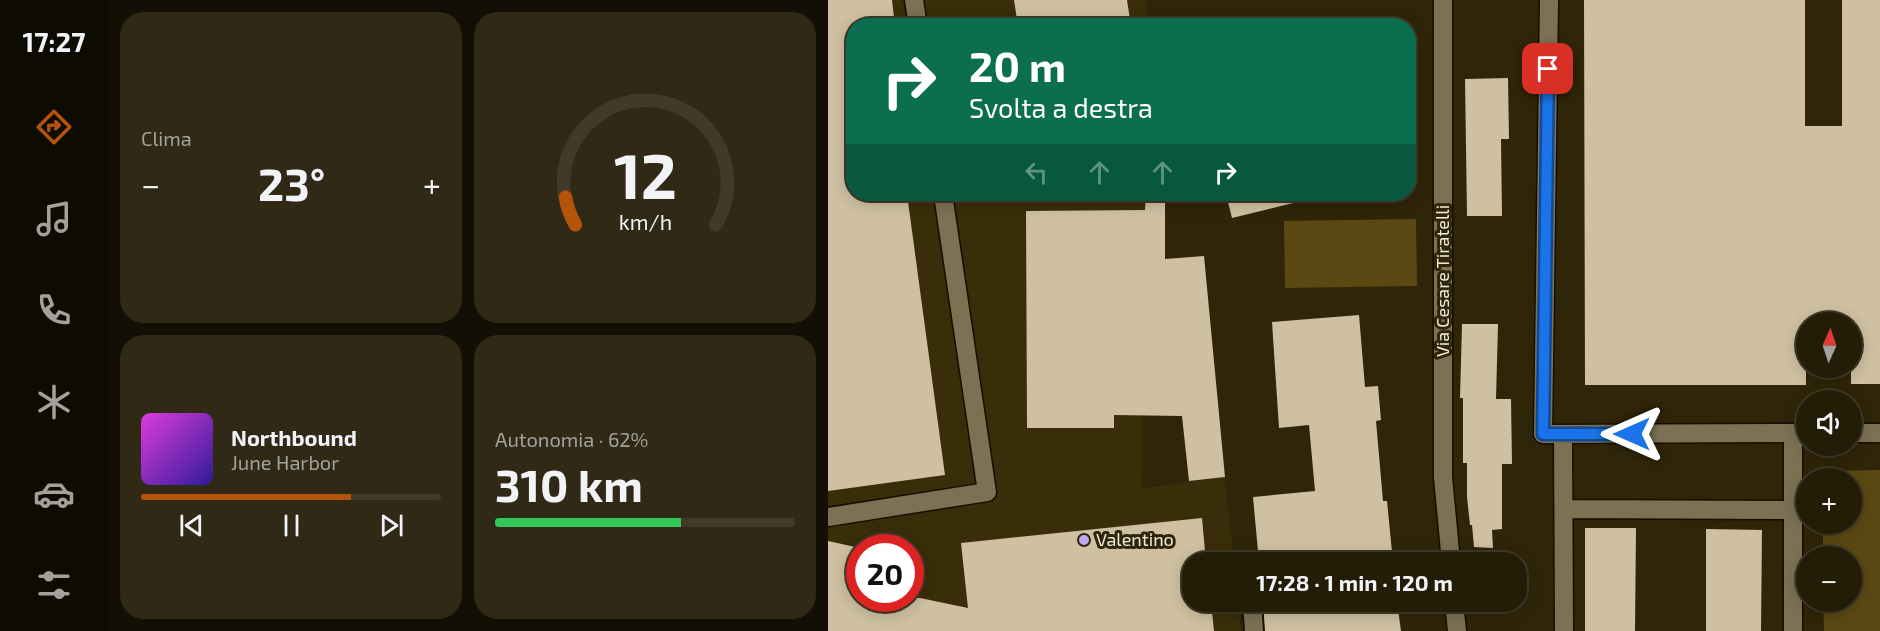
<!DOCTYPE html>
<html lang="it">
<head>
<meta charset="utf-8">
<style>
  :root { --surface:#231c07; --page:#2f2915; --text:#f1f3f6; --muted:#a3a19b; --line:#403a28; --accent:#b45309 }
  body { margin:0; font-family:"Exo 2",sans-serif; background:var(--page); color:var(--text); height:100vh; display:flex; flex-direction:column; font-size:22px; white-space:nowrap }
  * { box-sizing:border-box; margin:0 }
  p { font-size:20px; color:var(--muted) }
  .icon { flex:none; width:33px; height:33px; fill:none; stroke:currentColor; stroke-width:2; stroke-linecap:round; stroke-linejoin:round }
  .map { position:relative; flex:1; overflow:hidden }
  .sheet { display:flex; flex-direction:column; gap:12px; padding:12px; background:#130f04; width:720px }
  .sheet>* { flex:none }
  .hud { position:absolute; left:18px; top:18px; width:570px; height:183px; border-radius:24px; box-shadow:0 3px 15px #0003,0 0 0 2px var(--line); background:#0b6e4f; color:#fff; overflow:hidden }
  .needle { width:39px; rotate:3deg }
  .buttons { position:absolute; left:968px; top:312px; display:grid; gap:12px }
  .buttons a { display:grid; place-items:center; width:66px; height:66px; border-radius:50%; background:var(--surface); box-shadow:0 3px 15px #0003,0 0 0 2px var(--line); font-size:30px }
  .speed { position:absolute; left:18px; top:534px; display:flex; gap:12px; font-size:30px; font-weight:700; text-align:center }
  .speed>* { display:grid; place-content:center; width:78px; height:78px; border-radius:50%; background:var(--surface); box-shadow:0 3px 15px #0003,0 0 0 2px var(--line); line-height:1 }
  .speed .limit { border:9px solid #d22; background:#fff; color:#111 }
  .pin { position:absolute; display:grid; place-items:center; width:51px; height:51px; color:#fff; margin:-26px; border-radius:12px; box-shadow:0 3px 9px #0006 }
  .me { position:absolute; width:66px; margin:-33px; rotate:270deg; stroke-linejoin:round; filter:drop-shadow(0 0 4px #0008) }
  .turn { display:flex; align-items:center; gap:21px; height:126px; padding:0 24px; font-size:27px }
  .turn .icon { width:78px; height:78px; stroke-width:2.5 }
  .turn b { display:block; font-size:42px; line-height:51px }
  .lanes { display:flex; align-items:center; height:57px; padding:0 24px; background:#0003; justify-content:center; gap:30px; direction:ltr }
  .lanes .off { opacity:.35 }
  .big { font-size:45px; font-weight:700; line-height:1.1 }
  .sheet .tile { flex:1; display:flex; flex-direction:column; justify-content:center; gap:9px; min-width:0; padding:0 21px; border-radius:24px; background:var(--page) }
  .sheet .dial { align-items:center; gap:0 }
  .dial svg { height:156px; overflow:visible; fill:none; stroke:var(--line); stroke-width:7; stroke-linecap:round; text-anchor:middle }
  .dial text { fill:var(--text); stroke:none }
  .song { display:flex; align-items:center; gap:18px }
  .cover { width:72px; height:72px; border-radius:9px; background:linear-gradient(135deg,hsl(300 70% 55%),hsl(250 70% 35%)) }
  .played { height:6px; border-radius:3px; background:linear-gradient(90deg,var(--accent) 70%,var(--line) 70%) }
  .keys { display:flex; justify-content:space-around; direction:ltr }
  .heat { display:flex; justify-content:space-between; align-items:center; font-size:33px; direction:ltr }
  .charge { height:9px; border-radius:4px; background:linear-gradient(90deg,#34c759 62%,var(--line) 0) }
  .sheet .tiles { flex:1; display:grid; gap:12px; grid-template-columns:repeat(2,1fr) }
  .trip { position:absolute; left:354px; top:552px; width:345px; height:60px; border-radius:24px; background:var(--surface); box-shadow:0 3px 15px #0003,0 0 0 2px var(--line); font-weight:700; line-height:60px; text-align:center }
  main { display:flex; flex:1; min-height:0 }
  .tab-bar { display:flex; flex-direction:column; width:108px; justify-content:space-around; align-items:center; background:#0e0b03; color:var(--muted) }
  .tab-bar .icon { width:42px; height:42px }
  .tab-bar .current { color:var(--accent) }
  .tab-bar b { font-size:27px; color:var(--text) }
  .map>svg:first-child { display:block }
  .built { fill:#3a2d09; fill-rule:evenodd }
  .green { fill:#5b4813 }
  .building { fill:#cec0a1 }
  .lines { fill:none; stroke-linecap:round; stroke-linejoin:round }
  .minor-casing { stroke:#170d00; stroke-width:21 }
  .minor { stroke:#7d7154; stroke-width:18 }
  .route-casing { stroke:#114b97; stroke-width:15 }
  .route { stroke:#1a73e8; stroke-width:10 }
  .poi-dot { fill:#bfa8f4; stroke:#2f2509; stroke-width:2 }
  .labels { text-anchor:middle; stroke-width:6; stroke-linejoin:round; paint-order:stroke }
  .street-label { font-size:18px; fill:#f0e9d9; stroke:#2f2509 }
  .poi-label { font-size:18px; fill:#f0e9d9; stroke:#2f2509; text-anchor:start }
</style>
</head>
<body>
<main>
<nav class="tab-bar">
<b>17:27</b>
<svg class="icon current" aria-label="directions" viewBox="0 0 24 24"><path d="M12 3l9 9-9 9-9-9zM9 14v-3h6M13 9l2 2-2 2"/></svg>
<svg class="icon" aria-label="music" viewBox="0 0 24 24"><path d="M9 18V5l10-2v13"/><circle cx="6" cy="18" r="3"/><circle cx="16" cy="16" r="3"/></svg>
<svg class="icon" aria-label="phone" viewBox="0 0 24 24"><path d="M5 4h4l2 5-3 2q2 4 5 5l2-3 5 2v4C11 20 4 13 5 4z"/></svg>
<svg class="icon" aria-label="climate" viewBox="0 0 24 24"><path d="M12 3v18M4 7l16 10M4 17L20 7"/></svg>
<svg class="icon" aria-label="car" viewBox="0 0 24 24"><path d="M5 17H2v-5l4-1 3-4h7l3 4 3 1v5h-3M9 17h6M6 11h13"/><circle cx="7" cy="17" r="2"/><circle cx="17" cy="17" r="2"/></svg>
<svg class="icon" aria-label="filters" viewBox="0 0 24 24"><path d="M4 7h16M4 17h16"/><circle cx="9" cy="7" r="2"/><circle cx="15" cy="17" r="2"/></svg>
</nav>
<section class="sheet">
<div class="tiles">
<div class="tile"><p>Clima</p>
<div class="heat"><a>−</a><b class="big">23°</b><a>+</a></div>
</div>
<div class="tile dial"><svg viewBox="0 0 100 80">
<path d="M14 69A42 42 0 1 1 86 69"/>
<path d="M14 69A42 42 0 0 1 9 55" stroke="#b45309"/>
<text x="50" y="56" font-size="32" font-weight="700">12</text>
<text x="50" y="72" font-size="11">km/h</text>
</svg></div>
<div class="tile">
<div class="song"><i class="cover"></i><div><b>Northbound</b><p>June Harbor</p></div></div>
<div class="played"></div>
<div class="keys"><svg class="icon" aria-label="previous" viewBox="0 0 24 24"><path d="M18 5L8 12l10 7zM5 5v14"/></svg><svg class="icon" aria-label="pause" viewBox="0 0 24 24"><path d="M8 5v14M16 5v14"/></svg><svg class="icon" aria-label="next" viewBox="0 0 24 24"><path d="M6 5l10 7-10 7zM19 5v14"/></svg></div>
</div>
<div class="tile"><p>Autonomia · 62%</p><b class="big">310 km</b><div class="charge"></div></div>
</div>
</section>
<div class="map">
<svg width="1052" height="631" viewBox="0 0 1052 631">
  <rect width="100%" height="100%" fill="#2f2509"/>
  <path class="built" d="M 0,0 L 318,0 L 318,25 L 26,26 L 26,194 L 318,194 L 314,488 L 266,495 L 397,477 L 406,562 L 364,562 L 364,602 L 410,602 L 413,631 L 0,631 ZM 32,548 L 82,548 L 82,598 L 32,598 Z"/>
  <path class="green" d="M 588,219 L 589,286 L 457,288 L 456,221 Z
    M 1052,470 L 1052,631 L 996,631 L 995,602 L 1023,602 L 1023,556 L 995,556 L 995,524 L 1023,524 L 1023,478 L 995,478 L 995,471 Z"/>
  <path class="building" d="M 0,0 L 64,0 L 67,26 L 26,26 L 26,194 L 79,194 L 117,475 L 0,491 Z
    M 186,0 L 299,0 L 303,26 L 190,26 Z
    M 756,0 L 977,0 L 977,126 L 1014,126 L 1014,0 L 1052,0 L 1052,384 L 1023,384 L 1023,322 L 978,322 L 978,385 L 757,385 Z
    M 680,78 L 681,139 L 673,139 L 674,216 L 639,216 L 637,79 Z
    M 318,194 L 337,194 L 337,259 L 376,256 L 397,477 L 361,481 L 354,416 L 286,415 L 286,428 L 199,428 L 198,211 L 317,210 Z
    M 398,194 L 472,194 L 473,201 L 404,218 Z
    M 531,315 L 537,387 L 550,386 L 553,420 L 548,421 L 555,501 L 559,501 L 565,562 L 431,562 L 425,497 L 487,491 L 481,425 L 451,428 L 444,322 Z
    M 634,324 L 670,324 L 668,399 L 683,399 L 684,464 L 674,464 L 674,529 L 664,530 L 665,548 L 646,547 L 644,525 L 642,525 L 639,497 L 639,463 L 635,463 L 635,398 L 632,398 Z
    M 374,518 L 378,562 L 364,562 L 364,602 L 383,602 L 386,631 L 0,631 L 0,541 L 32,548 L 32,598 L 92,598 L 140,608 L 133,543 Z
    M 757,528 L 808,528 L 807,631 L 757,631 Z
    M 878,529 L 934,530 L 933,631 L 878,631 Z
    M 435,602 L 569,602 L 573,631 L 437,631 Z"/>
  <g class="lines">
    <g class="minor-casing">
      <path id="minor" d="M 86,0 L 90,26
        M 615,0 L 615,477 L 623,562
        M 721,0 L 715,434 L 978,433
        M 965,433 L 965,631
        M 1023,433 L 1052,433
        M 735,434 L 736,631
        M 736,509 L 965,510
        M 0,517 L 159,492 L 115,194
        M 424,602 L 426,631
        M 626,602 L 629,631"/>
    </g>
    <use href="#minor" class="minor"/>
  </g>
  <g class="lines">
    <g class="route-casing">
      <path id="route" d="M 720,69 L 715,434 L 804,434"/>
    </g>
    <use href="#route" class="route"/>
  </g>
  <circle class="poi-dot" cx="256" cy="540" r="6"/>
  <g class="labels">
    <g class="street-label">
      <text transform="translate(615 281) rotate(-90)" y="6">Via Cesare Tiratelli</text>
    </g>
    <g class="poi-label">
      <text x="268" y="546">Valentino</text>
    </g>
  </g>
</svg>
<div class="buttons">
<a><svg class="needle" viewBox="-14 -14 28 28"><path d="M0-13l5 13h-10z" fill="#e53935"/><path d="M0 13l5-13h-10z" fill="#a3a19b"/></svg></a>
<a><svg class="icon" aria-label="sound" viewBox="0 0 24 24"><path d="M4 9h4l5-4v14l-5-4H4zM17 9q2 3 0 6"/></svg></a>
<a>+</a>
<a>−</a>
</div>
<div class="speed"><div class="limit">20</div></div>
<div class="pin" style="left:720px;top:69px;background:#d93025"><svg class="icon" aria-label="arrive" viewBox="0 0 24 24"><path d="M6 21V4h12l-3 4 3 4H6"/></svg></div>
<svg class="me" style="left:804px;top:434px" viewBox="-20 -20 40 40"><path d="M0-17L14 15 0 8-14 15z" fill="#1a73e8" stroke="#fff" stroke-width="4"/></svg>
<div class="trip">17:28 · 1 min · 120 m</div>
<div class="hud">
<div class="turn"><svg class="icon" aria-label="right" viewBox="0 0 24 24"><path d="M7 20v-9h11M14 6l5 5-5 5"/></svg><div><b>20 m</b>Svolta a destra</div></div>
<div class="lanes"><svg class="icon off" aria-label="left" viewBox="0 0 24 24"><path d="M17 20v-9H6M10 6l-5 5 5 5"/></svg><svg class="icon off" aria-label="ahead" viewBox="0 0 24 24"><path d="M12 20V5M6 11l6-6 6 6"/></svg><svg class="icon off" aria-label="ahead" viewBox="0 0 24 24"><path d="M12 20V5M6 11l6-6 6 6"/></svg><svg class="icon" aria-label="right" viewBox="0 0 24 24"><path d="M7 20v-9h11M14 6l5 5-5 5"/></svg></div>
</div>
</div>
</main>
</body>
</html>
